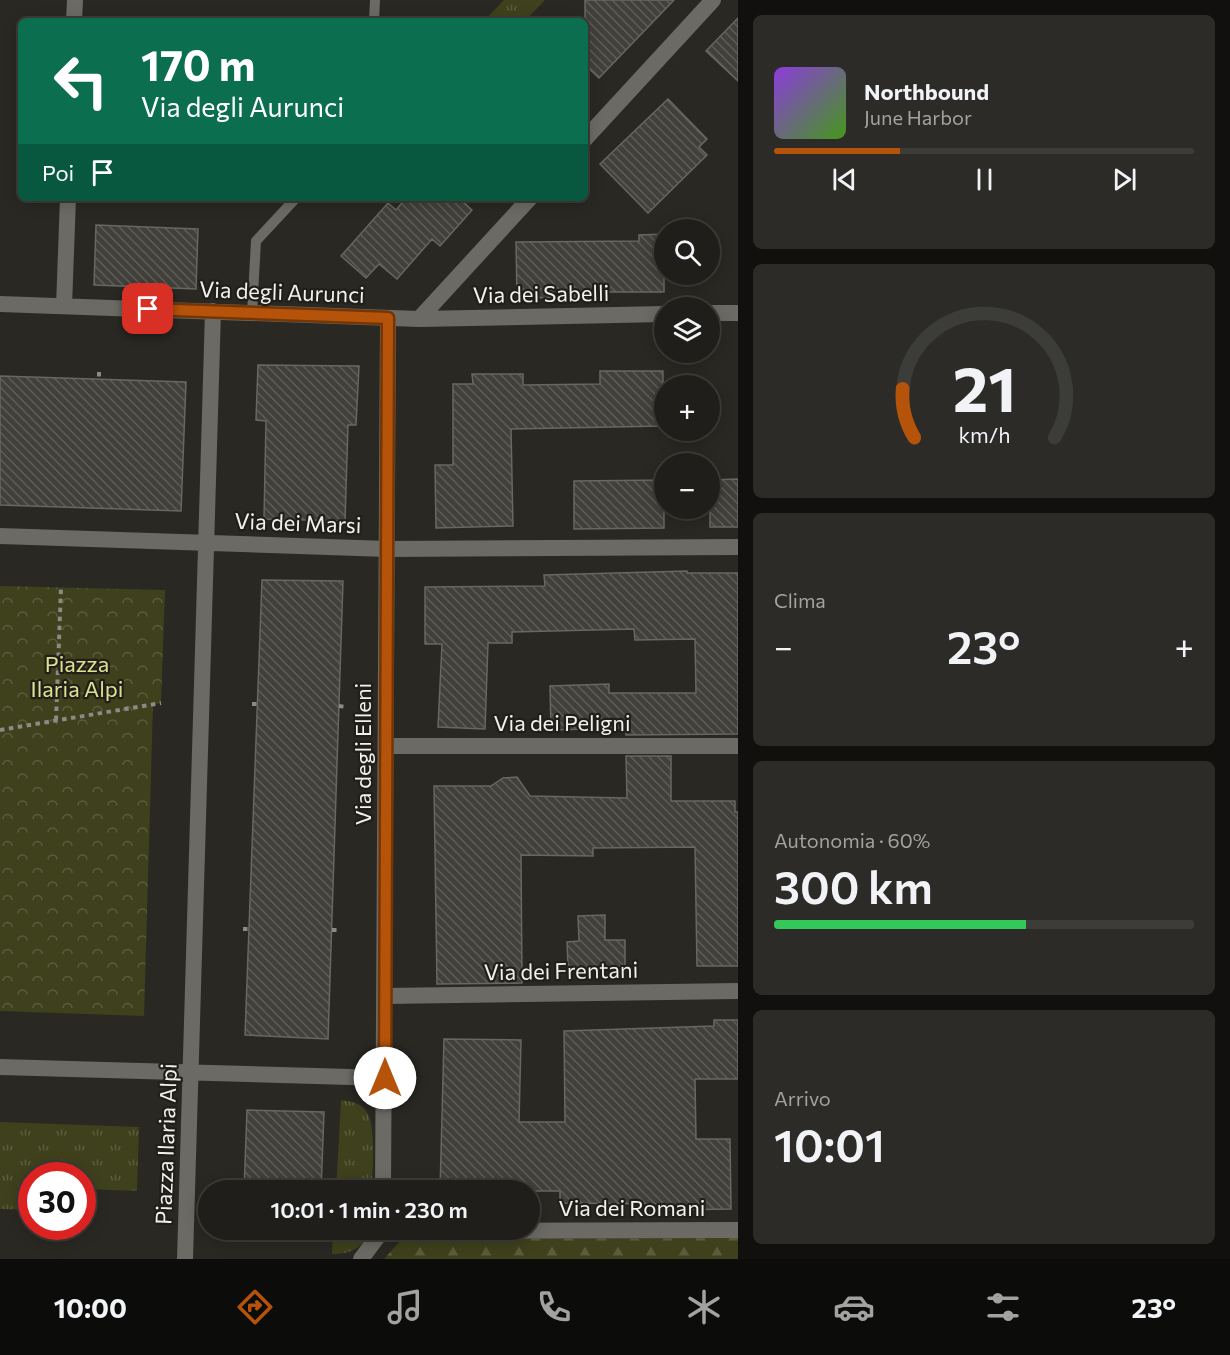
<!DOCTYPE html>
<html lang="it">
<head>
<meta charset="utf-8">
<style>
  :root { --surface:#1f1e1a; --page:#2c2b27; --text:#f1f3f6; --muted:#a1a2a2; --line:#3c3c39; --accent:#b45309 }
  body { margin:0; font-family:Commissioner,sans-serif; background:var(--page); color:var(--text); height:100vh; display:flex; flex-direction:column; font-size:22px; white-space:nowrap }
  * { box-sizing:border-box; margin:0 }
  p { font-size:20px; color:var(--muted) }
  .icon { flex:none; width:33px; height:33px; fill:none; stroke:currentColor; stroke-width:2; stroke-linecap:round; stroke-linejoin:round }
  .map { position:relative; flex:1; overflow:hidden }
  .drawer { display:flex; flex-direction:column; gap:15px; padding:15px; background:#11100e; width:492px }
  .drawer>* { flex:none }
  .hud { position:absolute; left:18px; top:18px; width:570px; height:183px; border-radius:9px; box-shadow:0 3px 15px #0003,0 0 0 2px var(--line); background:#0b6e4f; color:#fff; overflow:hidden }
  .buttons { position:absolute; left:654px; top:219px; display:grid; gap:12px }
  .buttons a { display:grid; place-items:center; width:66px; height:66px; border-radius:50%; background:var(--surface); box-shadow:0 3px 15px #0003,0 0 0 2px var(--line); font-size:30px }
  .speed { position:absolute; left:18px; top:1162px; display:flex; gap:12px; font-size:30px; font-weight:700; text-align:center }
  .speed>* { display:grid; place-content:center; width:78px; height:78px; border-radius:50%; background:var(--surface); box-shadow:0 3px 15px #0003,0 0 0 2px var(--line); line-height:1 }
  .speed .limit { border:9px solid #d22; background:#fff; color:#111 }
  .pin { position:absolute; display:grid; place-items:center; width:51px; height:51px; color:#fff; margin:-26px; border-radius:12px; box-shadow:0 3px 9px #0006 }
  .me { position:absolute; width:66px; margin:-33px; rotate:0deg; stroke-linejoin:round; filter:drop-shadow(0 0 4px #0008) }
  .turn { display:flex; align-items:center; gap:21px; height:126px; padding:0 24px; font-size:27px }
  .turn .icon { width:78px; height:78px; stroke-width:2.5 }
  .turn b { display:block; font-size:42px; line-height:51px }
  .then { display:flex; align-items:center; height:57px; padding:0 24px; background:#0003; gap:12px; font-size:22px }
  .big { font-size:45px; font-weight:600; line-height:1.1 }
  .drawer .card { flex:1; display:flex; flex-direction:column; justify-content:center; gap:9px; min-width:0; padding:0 21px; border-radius:9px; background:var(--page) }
  .drawer .dial { align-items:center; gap:0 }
  .dial svg { height:156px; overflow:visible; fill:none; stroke:var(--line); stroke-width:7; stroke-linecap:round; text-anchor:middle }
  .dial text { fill:var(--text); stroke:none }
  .song { display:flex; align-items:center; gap:18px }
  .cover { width:72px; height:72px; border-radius:9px; background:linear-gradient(135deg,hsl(270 70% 55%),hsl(100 70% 35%)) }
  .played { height:6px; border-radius:3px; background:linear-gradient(90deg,var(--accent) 30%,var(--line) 30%) }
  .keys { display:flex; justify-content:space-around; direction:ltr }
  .heat { display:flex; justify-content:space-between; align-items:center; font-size:33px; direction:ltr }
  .charge { height:9px; border-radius:4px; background:linear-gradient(90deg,#34c759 60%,var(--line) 0) }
  .trip { position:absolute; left:198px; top:1180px; width:342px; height:60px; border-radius:30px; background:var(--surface); box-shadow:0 3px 15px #0003,0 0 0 2px var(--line); font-weight:600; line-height:60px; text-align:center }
  .tabs { display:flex; height:96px; justify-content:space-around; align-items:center; background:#0c0c0a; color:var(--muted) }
  .tabs .icon { width:42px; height:42px }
  .tabs .on { color:var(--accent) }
  .tabs b { font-size:27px; color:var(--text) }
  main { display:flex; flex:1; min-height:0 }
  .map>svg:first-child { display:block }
  .grass { fill:url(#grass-tufts) }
  .forest { fill:url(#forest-firs) }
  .park { fill:url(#park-crowns) }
  .building { fill:url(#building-back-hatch); stroke:#686761; stroke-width:1.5 }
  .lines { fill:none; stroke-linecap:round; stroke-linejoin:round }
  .path { stroke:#8b8a86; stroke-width:4; stroke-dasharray:4.5 4.5; stroke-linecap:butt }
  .service { stroke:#6b6a64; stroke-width:10 }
  .minor { stroke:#6b6a64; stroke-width:16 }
  .route-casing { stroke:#753606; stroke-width:15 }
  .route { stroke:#b45309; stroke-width:10 }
  .labels { text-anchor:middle; stroke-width:4.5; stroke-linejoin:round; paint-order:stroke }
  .street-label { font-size:22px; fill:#f2f1ee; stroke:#201f1a }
  .park-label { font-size:22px; fill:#dee18f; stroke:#201f1a }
</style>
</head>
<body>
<main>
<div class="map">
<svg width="738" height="1259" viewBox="0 0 738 1259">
  <defs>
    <pattern id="grass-tufts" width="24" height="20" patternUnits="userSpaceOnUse" patternTransform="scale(1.5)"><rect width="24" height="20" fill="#3f401c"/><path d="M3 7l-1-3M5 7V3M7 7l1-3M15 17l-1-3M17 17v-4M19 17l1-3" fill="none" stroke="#5b5c3d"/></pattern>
    <pattern id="forest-firs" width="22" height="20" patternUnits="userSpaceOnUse" patternTransform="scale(1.5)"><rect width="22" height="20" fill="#3f401c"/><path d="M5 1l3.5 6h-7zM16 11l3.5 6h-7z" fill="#5b5c3d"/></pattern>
    <pattern id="park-crowns" width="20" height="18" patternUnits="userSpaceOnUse" patternTransform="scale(1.5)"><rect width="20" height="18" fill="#3f401c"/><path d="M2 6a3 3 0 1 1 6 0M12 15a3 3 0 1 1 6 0" fill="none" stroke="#5b5c3d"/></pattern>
    <pattern id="building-back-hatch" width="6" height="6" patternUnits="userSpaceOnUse" patternTransform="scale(1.5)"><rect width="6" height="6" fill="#41403b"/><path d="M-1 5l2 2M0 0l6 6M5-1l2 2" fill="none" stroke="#5d5c58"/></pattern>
  </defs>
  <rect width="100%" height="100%" fill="#292823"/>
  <path class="grass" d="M 504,0 L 545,0 L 525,21 L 484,21 Z
    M 341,1100 C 350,1101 361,1103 366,1111 C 377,1125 372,1172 372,1191 L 336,1191 Z
    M 0,1122 L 139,1127 L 137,1191 L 83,1189 L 82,1176 L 32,1176 L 31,1210 L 0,1209 Z
    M 333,1230 L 373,1230 C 362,1247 353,1254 332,1254 Z"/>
  <path class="forest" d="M 738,1238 L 738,1259 L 384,1259 L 402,1239 Z"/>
  <path class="park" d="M 0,586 L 165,590 L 161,703 L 153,705 L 144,1016 L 0,1011 Z"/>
  <path class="building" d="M 585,0 L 674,0 L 599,78 L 585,65 Z
    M 738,18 L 738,81 L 706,51 Z
    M 668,99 L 707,139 L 699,147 L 707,155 L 648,213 L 600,164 Z
    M 406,198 L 459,198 L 472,210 L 440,246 L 432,239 L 397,279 L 379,264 L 366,278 L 341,256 L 388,203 L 396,210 Z
    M 96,225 L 198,229 L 196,289 L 94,285 Z
    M 664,234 L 664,292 L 602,292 L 602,297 L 517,298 L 516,242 L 639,241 L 639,235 Z
    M 258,365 L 359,366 L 356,425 L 348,425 L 345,521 L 264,519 L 266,421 L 256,420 Z
    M 600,371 L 663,371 L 663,426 L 511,429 L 513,526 L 436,528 L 435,465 L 453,465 L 453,384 L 473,384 L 472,374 L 523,374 L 523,385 L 600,384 Z
    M 0,376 L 186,382 L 181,511 L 0,505 Z
    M 738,479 L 738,527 L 710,527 L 710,480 Z
    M 664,480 L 664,528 L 574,529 L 574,481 Z
    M 687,571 L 687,573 L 738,573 L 738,734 L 626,735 L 626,728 L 551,730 L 550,686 L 609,684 L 609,693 L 696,693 L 695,639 L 635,640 L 634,629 L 512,632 L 512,643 L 488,643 L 485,729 L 438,727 L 442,644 L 425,644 L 425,587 L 545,586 L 544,575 Z
    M 262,580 L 343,581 L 328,1039 L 245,1035 Z
    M 626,756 L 671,756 L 671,801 L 735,801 L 735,812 L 738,812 L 738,966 L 697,966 L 695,847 L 593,848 L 593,856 L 521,855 L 522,983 L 437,984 L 434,786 L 491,786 L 503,778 L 517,777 L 530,796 L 627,798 Z
    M 605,915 L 605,940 L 625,940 L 625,966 L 568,967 L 567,942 L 579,941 L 578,916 Z
    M 714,1020 L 738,1020 L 738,1079 L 695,1079 L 696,1139 L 730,1139 L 731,1209 L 666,1210 L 666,1204 L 560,1203 L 560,1191 L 440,1191 L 444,1039 L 521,1040 L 519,1122 L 565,1122 L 564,1031 L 714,1026 Z
    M 247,1110 L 324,1112 L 321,1191 L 244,1191 Z
    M 242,1230 L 320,1230 L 319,1237 L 242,1234 Z"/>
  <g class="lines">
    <path class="path" d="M 99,372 L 99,379
      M 252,704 L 257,704
      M 339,706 L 346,707
      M 56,720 L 61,588
      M 0,730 L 161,703
      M 243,929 L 249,929
      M 332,930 L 338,930"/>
    <path class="service" d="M 374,21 L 375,0
      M 252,313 L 256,241 L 296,198"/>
    <path class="minor" d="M 74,21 L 75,0
      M 585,139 L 713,0
      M 0,304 L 419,319 L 664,314
      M 64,306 L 68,198
      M 710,313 L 738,313
      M 419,319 L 530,198
      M 0,536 L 387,549 L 738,547
      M 386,746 L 738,746
      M 385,996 L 738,991
      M 0,1067 L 385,1078
      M 383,1191 L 388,318
      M 382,1231 L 738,1230
      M 185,1259 L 213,311
      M 361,1259 L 382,1231"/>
  </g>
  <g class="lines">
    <g class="route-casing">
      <path id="route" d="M 148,309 L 388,318 L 385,1078"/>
    </g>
    <use href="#route" class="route"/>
  </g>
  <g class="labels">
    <g class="street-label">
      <text transform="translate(282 292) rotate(2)" y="8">Via degli Aurunci</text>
      <text transform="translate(541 294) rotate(-1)" y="8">Via dei Sabelli</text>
      <text transform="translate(298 523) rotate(2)" y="8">Via dei Marsi</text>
      <text x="562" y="731">Via dei Peligni</text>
      <text transform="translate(363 754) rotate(-90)" y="8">Via degli Elleni</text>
      <text transform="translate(561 971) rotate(-1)" y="8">Via dei Frentani</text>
      <text transform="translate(166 1144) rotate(-88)" y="8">Piazza Ilaria Alpi</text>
      <text x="632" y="1216">Via dei Romani</text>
    </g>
    <g class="park-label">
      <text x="77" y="672">Piazza<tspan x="77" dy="25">Ilaria Alpi</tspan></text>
    </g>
  </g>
</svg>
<div class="buttons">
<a><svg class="icon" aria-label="search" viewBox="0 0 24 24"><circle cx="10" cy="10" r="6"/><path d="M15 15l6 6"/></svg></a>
<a><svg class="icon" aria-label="layers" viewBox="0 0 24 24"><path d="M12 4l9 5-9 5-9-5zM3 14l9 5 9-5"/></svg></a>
<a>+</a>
<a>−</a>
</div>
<div class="speed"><div class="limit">30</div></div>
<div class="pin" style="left:148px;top:309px;background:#d93025"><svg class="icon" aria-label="arrive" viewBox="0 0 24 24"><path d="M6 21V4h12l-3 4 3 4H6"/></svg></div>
<svg class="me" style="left:385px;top:1078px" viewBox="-20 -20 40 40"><circle r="19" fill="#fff"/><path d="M0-13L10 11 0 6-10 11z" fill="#b45309"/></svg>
<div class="trip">10:01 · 1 min · 230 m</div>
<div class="hud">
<div class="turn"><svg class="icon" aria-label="left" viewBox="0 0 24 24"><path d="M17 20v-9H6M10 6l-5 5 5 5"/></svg><div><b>170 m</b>Via degli Aurunci</div></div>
<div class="then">Poi<svg class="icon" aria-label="arrive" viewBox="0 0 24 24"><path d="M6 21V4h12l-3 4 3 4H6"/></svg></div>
</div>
</div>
<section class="drawer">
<div class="card">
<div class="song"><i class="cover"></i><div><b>Northbound</b><p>June Harbor</p></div></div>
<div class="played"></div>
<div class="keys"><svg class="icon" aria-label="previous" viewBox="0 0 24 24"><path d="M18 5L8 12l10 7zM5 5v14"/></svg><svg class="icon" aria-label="pause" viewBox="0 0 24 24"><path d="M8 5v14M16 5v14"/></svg><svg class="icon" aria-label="next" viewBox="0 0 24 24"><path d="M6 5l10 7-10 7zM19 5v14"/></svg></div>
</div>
<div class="card dial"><svg viewBox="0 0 100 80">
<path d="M14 69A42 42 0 1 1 86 69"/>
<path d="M14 69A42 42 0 0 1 8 44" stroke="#b45309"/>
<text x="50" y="56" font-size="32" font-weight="700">21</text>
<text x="50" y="72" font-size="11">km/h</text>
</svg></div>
<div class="card"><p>Clima</p>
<div class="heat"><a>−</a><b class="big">23°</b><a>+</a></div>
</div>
<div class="card"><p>Autonomia · 60%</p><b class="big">300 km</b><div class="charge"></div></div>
<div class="card"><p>Arrivo</p><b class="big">10:01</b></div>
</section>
</main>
<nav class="tabs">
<b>10:00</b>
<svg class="icon on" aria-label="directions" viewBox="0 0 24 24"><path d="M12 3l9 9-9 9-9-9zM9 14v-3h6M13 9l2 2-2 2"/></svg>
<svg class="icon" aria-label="music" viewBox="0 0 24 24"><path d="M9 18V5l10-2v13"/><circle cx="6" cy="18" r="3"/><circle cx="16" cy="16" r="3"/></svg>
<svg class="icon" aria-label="phone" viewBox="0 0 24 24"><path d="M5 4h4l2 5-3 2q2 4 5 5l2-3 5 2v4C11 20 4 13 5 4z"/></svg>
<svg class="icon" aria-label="climate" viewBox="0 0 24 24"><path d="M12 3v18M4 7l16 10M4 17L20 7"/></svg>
<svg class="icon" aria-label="car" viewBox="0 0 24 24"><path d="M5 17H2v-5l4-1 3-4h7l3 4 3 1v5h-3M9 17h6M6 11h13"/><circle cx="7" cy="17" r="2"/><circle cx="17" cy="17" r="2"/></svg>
<svg class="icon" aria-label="filters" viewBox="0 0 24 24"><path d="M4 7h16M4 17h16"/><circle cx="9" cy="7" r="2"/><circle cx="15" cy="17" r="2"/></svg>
<b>23°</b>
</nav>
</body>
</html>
